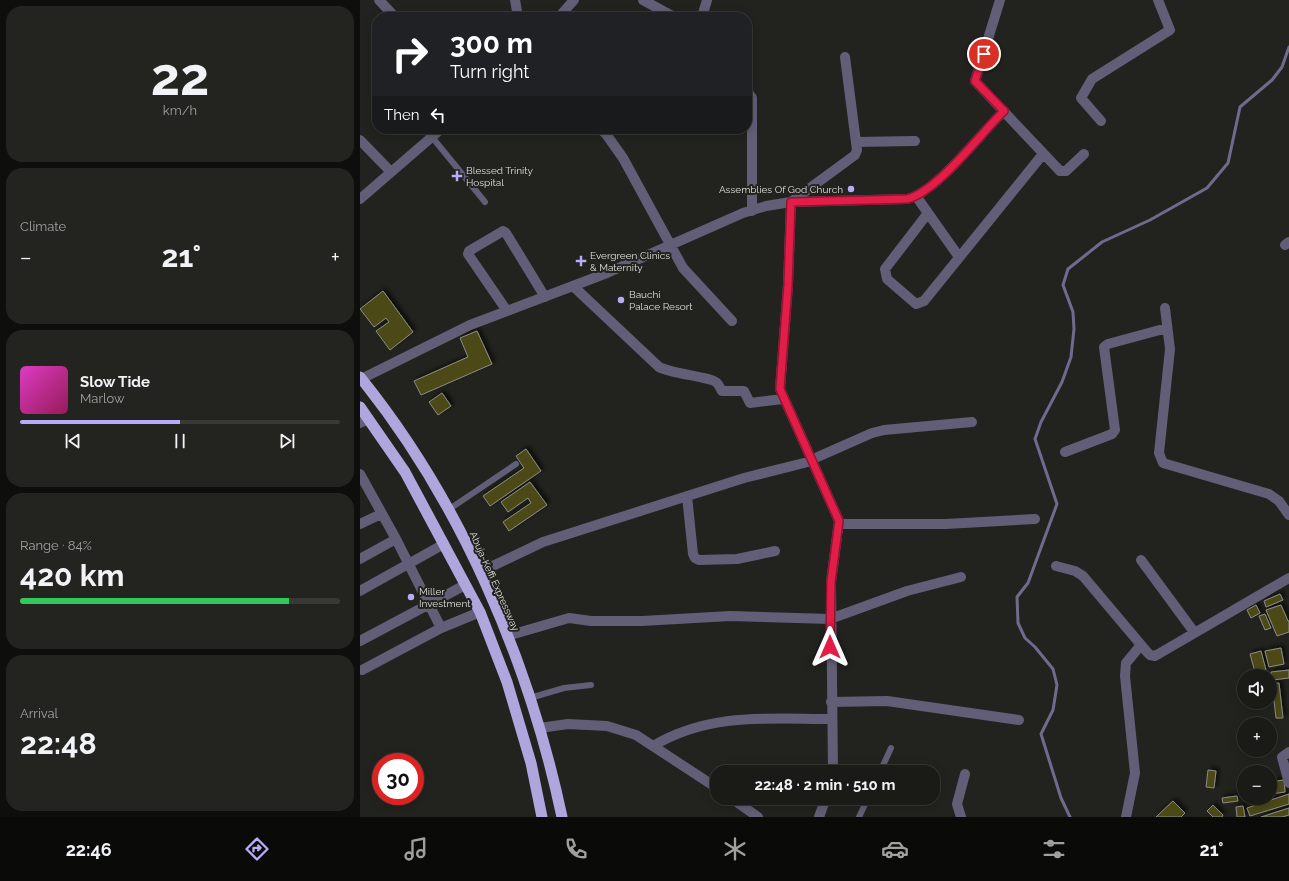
<!DOCTYPE html>
<html lang="en">
<head>
<meta charset="utf-8">
<style>
  :root { --surface:#1a1a16; --page:#23231f; --text:#f1f3f6; --muted:#9fa1a1; --line:#383835; --accent:#b9abf7 }
  body { margin:0; font-family:Raleway,sans-serif; background:var(--page); color:var(--text); height:100vh; display:flex; flex-direction:column; font-size:15px; white-space:nowrap }
  * { box-sizing:border-box; margin:0 }
  p { font-size:13px; color:var(--muted) }
  .icon { flex:none; width:22px; height:22px; fill:none; stroke:currentColor; stroke-width:2; stroke-linecap:round; stroke-linejoin:round }
  .map { position:relative; flex:1; overflow:hidden }
  .drawer { display:flex; flex-direction:column; gap:6px; padding:6px; background:#0e0e0c; width:360px }
  .drawer>* { flex:none }
  .guide { position:absolute; left:12px; top:12px; width:380px; height:122px; border-radius:16px; box-shadow:0 2px 10px #0003,0 0 0 1px var(--line); background:#202124; color:#fff; overflow:hidden }
  .buttons { position:absolute; left:877px; top:669px; display:grid; gap:8px }
  .buttons a { display:grid; place-items:center; width:40px; height:40px; border-radius:50%; background:var(--surface); box-shadow:0 2px 10px #0003,0 0 0 1px var(--line); font-size:20px }
  .speed { position:absolute; left:12px; top:753px; display:flex; gap:8px; font-size:20px; font-weight:700; text-align:center }
  .speed>* { display:grid; place-content:center; width:52px; height:52px; border-radius:50%; background:var(--surface); box-shadow:0 2px 10px #0003,0 0 0 1px var(--line); line-height:1 }
  .speed .limit { border:6px solid #d22; background:#fff; color:#111 }
  .pin { position:absolute; display:grid; place-items:center; width:34px; height:34px; color:#fff; margin:-17px; border:2px solid #fff; border-radius:50%; box-shadow:0 1px 4px #0007 }
  .me { position:absolute; width:44px; margin:-22px; rotate:0deg; stroke-linejoin:round; filter:drop-shadow(0 0 3px #0008) }
  .turn { display:flex; align-items:center; gap:14px; height:84px; padding:0 12px; font-size:18px }
  .turn .icon { width:52px; height:52px; stroke-width:2.5 }
  .turn b { display:block; font-size:28px; line-height:34px }
  .then { display:flex; align-items:center; height:38px; padding:0 12px; background:#0003; gap:8px; font-size:15px }
  .big { font-size:30px; font-weight:700; line-height:1.1 }
  .drawer .widget { flex:1; display:flex; flex-direction:column; justify-content:center; gap:6px; min-width:0; padding:0 14px; border-radius:16px; background:var(--page) }
  .drawer .dial { align-items:center; gap:0 }
  .dial b { font-size:52px; line-height:1 }
  .song { display:flex; align-items:center; gap:12px }
  .cover { width:48px; height:48px; border-radius:6px; background:linear-gradient(135deg,hsl(310 70% 55%),hsl(330 70% 35%)) }
  .played { height:4px; border-radius:2px; background:linear-gradient(90deg,var(--accent) 50%,var(--line) 50%) }
  .keys { display:flex; justify-content:space-around; direction:ltr }
  .heat { display:flex; justify-content:space-between; align-items:center; font-size:22px; direction:ltr }
  .charge { height:6px; border-radius:3px; background:linear-gradient(90deg,#34c759 84%,var(--line) 0) }
  .trip { position:absolute; left:350px; top:765px; width:230px; height:40px; border-radius:16px; background:var(--surface); box-shadow:0 2px 10px #0003,0 0 0 1px var(--line); font-weight:700; line-height:40px; text-align:center }
  .tabs { display:flex; height:64px; justify-content:space-around; align-items:center; background:#0a0a09; color:var(--muted) }
  .tabs .icon { width:28px; height:28px }
  .tabs .active { color:var(--accent) }
  .tabs b { font-size:18px; color:var(--text) }
  main { display:flex; flex:1; min-height:0 }
  .map>svg:first-child { display:block }
  .lines { fill:none; stroke-linecap:round; stroke-linejoin:round }
  .stream { stroke:#726a8e; stroke-width:3 }
  .building { fill:#4b4815; stroke:#8c8c87; filter:url(#shadow) }
  .service { stroke:#625e77; stroke-width:6 }
  .minor { stroke:#625e77; stroke-width:10 }
  .tertiary { stroke:#625e77; stroke-width:10 }
  .trunk { stroke:#b0a6de; stroke-width:11 }
  .route-casing { stroke:#92132f; stroke-width:10 }
  .route { stroke:#e11d48; stroke-width:7 }
  .poi-dot { fill:#b9abf7; stroke:#22221e; stroke-width:1.5 }
  .labels { text-anchor:middle; stroke-width:4; stroke-linejoin:round; paint-order:stroke }
  .poi-label { font-size:10px; fill:#dfdfdc; stroke:#22221e; text-anchor:start }
  .street-label { font-size:10px; fill:#dfdfdc; stroke:#22221e }
</style>
</head>
<body>
<main>
<section class="drawer">
<div class="widget dial"><b>22</b><p>km/h</p></div>
<div class="widget"><p>Climate</p>
<div class="heat"><a>−</a><b class="big">21°</b><a>+</a></div>
</div>
<div class="widget">
<div class="song"><i class="cover"></i><div><b>Slow Tide</b><p>Marlow</p></div></div>
<div class="played"></div>
<div class="keys"><svg class="icon" aria-label="previous" viewBox="0 0 24 24"><path d="M18 5L8 12l10 7zM5 5v14"/></svg><svg class="icon" aria-label="pause" viewBox="0 0 24 24"><path d="M8 5v14M16 5v14"/></svg><svg class="icon" aria-label="next" viewBox="0 0 24 24"><path d="M6 5l10 7-10 7zM19 5v14"/></svg></div>
</div>
<div class="widget"><p>Range · 84%</p><b class="big">420 km</b><div class="charge"></div></div>
<div class="widget"><p>Arrival</p><b class="big">22:48</b></div>
</section>
<div class="map">
<svg width="929" height="817" viewBox="0 0 929 817">
  <defs>
    <filter id="shadow"><feDropShadow dx="3" dy="-3" stdDeviation="2" flood-color="#0009"/></filter>
  </defs>
  <rect width="100%" height="100%" fill="#22221e"/>
  <g class="lines">
    <path class="stream" d="M 710,817 L 701,798 L 681,734 L 693,710 L 697,685 L 693,669 L 675,647 L 665,638 L 658,623 L 657,597 L 668,583 L 697,504 L 675,439 L 681,422 L 702,382 L 711,357 L 714,329 L 713,312 L 703,285 L 708,269 L 742,242 L 790,220 L 847,188 L 868,163 L 880,107 L 912,80 L 922,67 L 929,47"/>
  </g>
  <path class="building" d="M 23,291 L 53,332 L 30,350 L 16,331 L 29,322 L 26,318 L 14,327 L 0,309 Z
    M 117,331 L 132,364 L 61,395 L 54,381 L 108,357 L 100,338 Z
    M 82,393 L 91,406 L 78,415 L 69,402 Z
    M 166,449 L 181,471 L 130,506 L 123,496 L 164,468 L 156,456 Z
    M 170,482 L 187,505 L 149,531 L 143,522 L 171,503 L 168,498 L 148,512 L 141,502 Z
    M 920,594 L 923,600 L 906,607 L 904,601 Z
    M 896,605 L 900,613 L 891,618 L 887,610 Z
    M 921,605 L 928,621 L 929,621 L 929,632 L 917,636 L 906,610 Z
    M 905,614 L 911,628 L 905,630 L 899,616 Z
    M 921,648 L 924,664 L 909,667 L 905,651 Z
    M 901,651 L 906,670 L 895,672 L 890,654 Z
    M 929,670 L 929,678 L 912,680 L 911,672 Z
    M 919,683 L 923,718 L 916,718 L 912,684 Z
    M 848,770 L 856,771 L 854,788 L 846,787 Z
    M 924,780 L 925,792 L 910,794 L 910,782 Z
    M 929,794 L 929,804 L 890,816 L 887,808 Z
    M 877,796 L 878,801 L 863,803 L 862,798 Z
    M 813,801 L 825,813 L 821,817 L 796,817 Z
    M 853,805 L 863,815 L 862,817 L 853,817 L 847,811 Z
    M 883,806 L 885,817 L 877,817 L 876,807 Z
    M 929,808 L 929,815 L 922,817 L 901,817 Z"/>
  <g class="lines">
    <path class="service" d="M 72,137 L 125,202
      M 88,510 L 156,464
      M 170,698 L 204,688 L 231,685
      M 520,772 L 531,748
      M 499,817 L 508,798"/>
    <path class="minor" d="M 19,0 L 35,17
      M 155,0 L 158,17
      M 283,0 L 314,17
      M 640,0 L 615,81 L 700,171 L 706,171 L 724,154
      M 199,17 L 214,0
      M 342,17 L 347,0
      M 387,91 L 392,98 L 392,211
      M 741,121 L 721,98 L 732,79 L 810,30 L 798,0
      M 240,129 L 246,134 L 263,158 L 323,268 L 372,321
      M 0,140 L 31,172
      M 496,142 L 555,141
      M 556,196 L 599,257
      M 0,199 L 81,129
      M 568,213 L 525,269 L 527,279 L 556,304 L 564,301 L 683,154
      M 925,245 L 929,242
      M 213,286 L 299,367 C 312,374 352,377 357,383 C 359,385 360,388 362,391 L 384,391 L 390,403 L 423,399
      M 805,308 L 810,349 L 799,453 L 803,463 L 909,494 L 919,501 L 929,515
      M 147,311 L 108,254 L 109,251 L 143,231 L 146,233 L 185,297
      M 1,379 L 110,325 L 247,273 L 383,213 L 406,206 L 431,202 L 547,199 C 577,192 620,134 644,111
      M 0,423 L 9,419
      M 705,452 L 752,434 L 755,430 L 744,347 L 748,344 L 807,328
      M 0,474 L 36,539 L 81,628
      M 327,496 L 333,554 L 335,558 L 339,560 L 377,559 L 415,551
      M 0,524 L 21,514
      M 479,524 L 586,524 L 675,519
      M 0,559 L 36,539
      M 781,560 L 834,632
      M 696,566 L 715,571 L 723,576 L 787,652 L 790,655 L 795,656 L 929,578
      M 120,572 L 183,542 L 384,478 L 444,463 L 512,433 L 524,430 L 612,422
      M 0,591 L 84,544
      M 147,636 L 209,618 L 231,621 L 282,621 L 370,616 L 470,619 L 547,591 L 601,577
      M 0,641 L 105,585
      M 2,670 L 81,628 L 120,612
      M 471,702 L 527,701 L 659,720
      M 293,746 C 350,712 409,719 472,719
      M 929,752 L 922,757 L 929,783
      M 473,772 L 471,582 L 479,521 L 420,389 L 428,285 L 431,202 L 495,155 L 497,150 L 485,57
      M 459,817 L 466,798
      M 601,817 L 597,804 L 605,774
      M 766,817 L 775,773 L 765,676 L 766,663 L 781,645"/>
    <path class="tertiary" d="M 180,728 L 208,724 L 247,726 L 276,735 L 357,788
      M 371,798 L 398,817"/>
    <path class="trunk" d="M 0,377 C 101,502 169,661 202,817
      M 0,407 L 45,472 L 120,612 L 147,682 L 171,763 L 182,817"/>
  </g>
  <g class="lines">
    <g class="route-casing">
      <path id="route" d="M 470,647 L 471,582 L 479,521 L 420,389 L 428,285 L 431,202 L 547,199 C 577,192 620,134 644,111 L 615,81 L 624,54"/>
    </g>
    <use href="#route" class="route"/>
  </g>
  <g class="poi-dot">
    <path d="M95 170h4v4h4v4h-4v4h-4v-4h-4v-4h4z"/>
    <circle cx="491" cy="189" r="4"/>
    <path d="M219 255h4v4h4v4h-4v4h-4v-4h-4v-4h4z"/>
    <circle cx="261" cy="300" r="4"/>
    <circle cx="51" cy="597" r="4"/>
  </g>
  <g class="labels">
    <g class="poi-label">
      <text x="106" y="174">Blessed Trinity<tspan x="106" dy="12">Hospital</tspan></text>
      <text x="483" y="193" text-anchor="end">Assemblies Of God Church</text>
      <text x="230" y="259">Evergreen Clinics<tspan x="230" dy="12">&amp; Maternity</tspan></text>
      <text x="269" y="298">Bauchi<tspan x="269" dy="12">Palace Resort</tspan></text>
      <text x="59" y="595">Miller<tspan x="59" dy="12">Investment</tspan></text>
    </g>
    <g class="street-label">
      <text transform="translate(135 581) rotate(66)" y="4">Abuja-Keffi Expressway</text>
    </g>
  </g>
</svg>
<div class="buttons">
<a><svg class="icon" aria-label="sound" viewBox="0 0 24 24"><path d="M4 9h4l5-4v14l-5-4H4zM17 9q2 3 0 6"/></svg></a>
<a>+</a>
<a>−</a>
</div>
<div class="speed"><div class="limit">30</div></div>
<div class="pin" style="left:624px;top:54px;background:#d93025"><svg class="icon" aria-label="arrive" viewBox="0 0 24 24"><path d="M6 21V4h12l-3 4 3 4H6"/></svg></div>
<svg class="me" style="left:470px;top:647px" viewBox="-20 -20 40 40"><path d="M0-17L14 15 0 8-14 15z" fill="#e11d48" stroke="#fff" stroke-width="4"/></svg>
<div class="trip">22:48 · 2 min · 510 m</div>
<div class="guide">
<div class="turn"><svg class="icon" aria-label="right" viewBox="0 0 24 24"><path d="M7 20v-9h11M14 6l5 5-5 5"/></svg><div><b>300 m</b>Turn right</div></div>
<div class="then">Then<svg class="icon" aria-label="left" viewBox="0 0 24 24"><path d="M17 20v-9H6M10 6l-5 5 5 5"/></svg></div>
</div>
</div>
</main>
<nav class="tabs">
<b>22:46</b>
<svg class="icon active" aria-label="directions" viewBox="0 0 24 24"><path d="M12 3l9 9-9 9-9-9zM9 14v-3h6M13 9l2 2-2 2"/></svg>
<svg class="icon" aria-label="music" viewBox="0 0 24 24"><path d="M9 18V5l10-2v13"/><circle cx="6" cy="18" r="3"/><circle cx="16" cy="16" r="3"/></svg>
<svg class="icon" aria-label="phone" viewBox="0 0 24 24"><path d="M5 4h4l2 5-3 2q2 4 5 5l2-3 5 2v4C11 20 4 13 5 4z"/></svg>
<svg class="icon" aria-label="climate" viewBox="0 0 24 24"><path d="M12 3v18M4 7l16 10M4 17L20 7"/></svg>
<svg class="icon" aria-label="car" viewBox="0 0 24 24"><path d="M5 17H2v-5l4-1 3-4h7l3 4 3 1v5h-3M9 17h6M6 11h13"/><circle cx="7" cy="17" r="2"/><circle cx="17" cy="17" r="2"/></svg>
<svg class="icon" aria-label="filters" viewBox="0 0 24 24"><path d="M4 7h16M4 17h16"/><circle cx="9" cy="7" r="2"/><circle cx="15" cy="17" r="2"/></svg>
<b>21°</b>
</nav>
</body>
</html>
